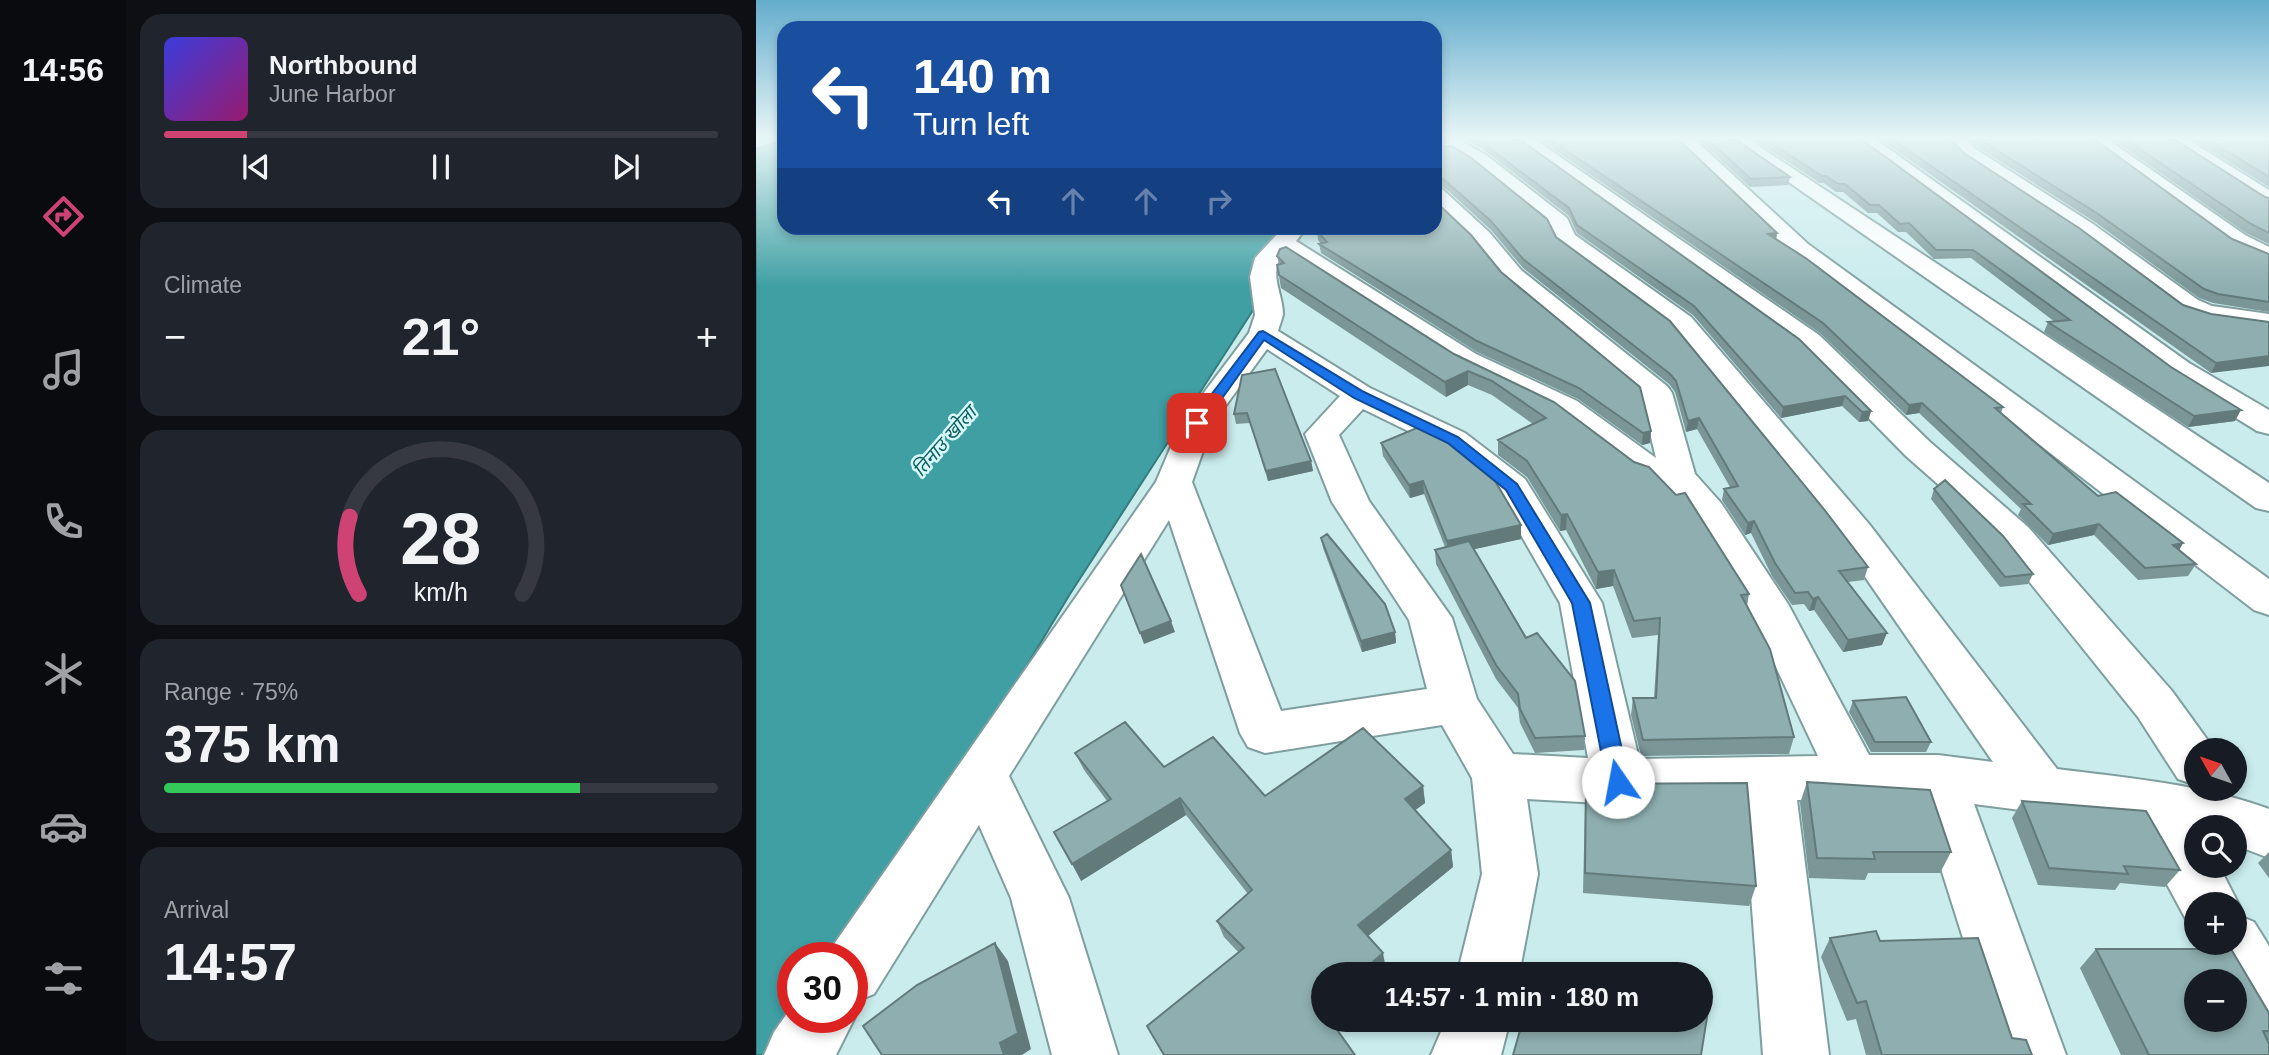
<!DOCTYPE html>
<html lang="en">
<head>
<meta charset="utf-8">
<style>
  :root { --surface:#171b24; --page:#20242c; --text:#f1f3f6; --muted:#9ea1a6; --line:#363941; --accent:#ce4274 }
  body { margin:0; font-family:Helvetica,"Noto Sans Devanagari",sans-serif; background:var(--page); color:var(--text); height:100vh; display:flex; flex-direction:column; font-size:26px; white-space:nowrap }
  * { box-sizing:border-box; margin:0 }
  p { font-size:23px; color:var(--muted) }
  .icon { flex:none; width:38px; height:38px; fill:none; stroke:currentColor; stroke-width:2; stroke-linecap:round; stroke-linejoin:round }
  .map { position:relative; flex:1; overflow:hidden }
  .sheet { display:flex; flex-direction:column; gap:14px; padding:14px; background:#0d0f14; width:630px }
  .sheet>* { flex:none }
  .top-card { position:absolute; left:21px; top:21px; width:665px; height:214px; border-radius:21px; box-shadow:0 4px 10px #0003; background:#1a4fa0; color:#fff; overflow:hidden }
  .needle { width:46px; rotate:310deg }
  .controls { position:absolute; left:1428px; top:738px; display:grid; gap:14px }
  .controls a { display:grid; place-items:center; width:63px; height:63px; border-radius:50%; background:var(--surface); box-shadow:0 4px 10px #0003; font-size:35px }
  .speed { position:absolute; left:21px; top:942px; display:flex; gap:14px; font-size:35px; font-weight:700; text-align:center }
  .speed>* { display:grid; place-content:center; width:91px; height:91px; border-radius:50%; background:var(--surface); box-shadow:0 4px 10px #0003; line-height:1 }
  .speed .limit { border:10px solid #d22; background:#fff; color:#111 }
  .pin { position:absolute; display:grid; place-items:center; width:60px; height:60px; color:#fff; margin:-30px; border-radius:14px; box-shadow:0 4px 10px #0006 }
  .me { position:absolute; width:77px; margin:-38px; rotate:348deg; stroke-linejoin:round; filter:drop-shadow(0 0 5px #0008) }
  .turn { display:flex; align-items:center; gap:24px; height:147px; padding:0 21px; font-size:32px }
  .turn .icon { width:91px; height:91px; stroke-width:2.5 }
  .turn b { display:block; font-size:49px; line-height:60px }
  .lanes { display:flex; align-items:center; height:66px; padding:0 21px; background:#0003; justify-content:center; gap:35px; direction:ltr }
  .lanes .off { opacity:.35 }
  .big { font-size:52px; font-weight:800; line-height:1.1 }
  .sheet .tile { flex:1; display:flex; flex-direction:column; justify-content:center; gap:10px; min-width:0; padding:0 24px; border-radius:21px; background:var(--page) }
  .sheet .dial { align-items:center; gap:0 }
  .dial svg { height:182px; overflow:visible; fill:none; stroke:var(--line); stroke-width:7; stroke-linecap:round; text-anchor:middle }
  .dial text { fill:var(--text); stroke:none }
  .song { display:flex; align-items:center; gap:21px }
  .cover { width:84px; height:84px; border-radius:10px; background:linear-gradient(135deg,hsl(240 70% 55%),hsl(320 70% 35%)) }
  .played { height:7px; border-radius:4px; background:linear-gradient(90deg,var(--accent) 15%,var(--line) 15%) }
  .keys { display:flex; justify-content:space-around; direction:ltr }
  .heat { display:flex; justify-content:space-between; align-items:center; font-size:38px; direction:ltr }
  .charge { height:10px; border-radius:5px; background:linear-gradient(90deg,#34c759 75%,var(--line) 0) }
  .trip { position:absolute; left:555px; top:962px; width:402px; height:70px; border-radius:35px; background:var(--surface); box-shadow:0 4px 10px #0003; font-weight:800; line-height:70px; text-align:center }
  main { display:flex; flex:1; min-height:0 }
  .tab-bar { display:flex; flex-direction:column; width:126px; justify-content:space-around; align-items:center; background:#090b0e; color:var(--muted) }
  .tab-bar .icon { width:49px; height:49px }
  .tab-bar .current { color:var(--accent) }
  .tab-bar b { font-size:32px; color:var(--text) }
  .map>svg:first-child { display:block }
  .water { fill:#3f9fa3; stroke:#357c7f; stroke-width:2 }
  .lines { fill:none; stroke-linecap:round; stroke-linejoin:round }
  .minor-casing { stroke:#7f9e9f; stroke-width:4 }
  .minor { fill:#fff; fill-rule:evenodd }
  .wall { fill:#7a9696 }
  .shaded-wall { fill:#637a7a }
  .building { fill:#8eaeaf; stroke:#637a7a; stroke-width:2; fill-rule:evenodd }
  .route { fill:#1a73e8; stroke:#114b97; stroke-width:2 }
  .labels { text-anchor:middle; stroke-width:5; stroke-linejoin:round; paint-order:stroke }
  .water-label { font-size:19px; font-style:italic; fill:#0e5f62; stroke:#d7f9fa }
</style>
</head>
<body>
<main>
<nav class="tab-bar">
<b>14:56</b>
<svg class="icon current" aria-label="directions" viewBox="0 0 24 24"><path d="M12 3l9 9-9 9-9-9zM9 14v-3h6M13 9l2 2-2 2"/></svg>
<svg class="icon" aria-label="music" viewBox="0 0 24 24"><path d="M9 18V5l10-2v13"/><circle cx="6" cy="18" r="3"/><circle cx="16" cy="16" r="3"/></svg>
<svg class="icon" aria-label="phone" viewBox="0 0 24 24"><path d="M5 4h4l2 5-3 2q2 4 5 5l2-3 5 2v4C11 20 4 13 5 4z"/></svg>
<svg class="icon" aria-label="climate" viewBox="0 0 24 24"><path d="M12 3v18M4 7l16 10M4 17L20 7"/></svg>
<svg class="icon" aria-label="car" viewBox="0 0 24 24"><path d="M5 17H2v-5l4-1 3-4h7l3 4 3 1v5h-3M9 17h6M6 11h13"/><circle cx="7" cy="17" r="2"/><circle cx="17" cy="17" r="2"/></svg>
<svg class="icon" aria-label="filters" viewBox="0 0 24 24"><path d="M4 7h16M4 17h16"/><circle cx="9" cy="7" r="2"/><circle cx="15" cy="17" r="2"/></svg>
</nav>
<section class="sheet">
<div class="tile">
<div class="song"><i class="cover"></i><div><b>Northbound</b><p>June Harbor</p></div></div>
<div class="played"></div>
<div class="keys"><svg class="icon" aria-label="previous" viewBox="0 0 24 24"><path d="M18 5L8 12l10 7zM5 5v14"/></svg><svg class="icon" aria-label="pause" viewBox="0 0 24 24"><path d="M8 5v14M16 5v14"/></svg><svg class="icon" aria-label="next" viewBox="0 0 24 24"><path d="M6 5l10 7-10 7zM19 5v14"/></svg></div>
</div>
<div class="tile"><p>Climate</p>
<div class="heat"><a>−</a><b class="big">21°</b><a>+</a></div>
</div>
<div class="tile dial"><svg viewBox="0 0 100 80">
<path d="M14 69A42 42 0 1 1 86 69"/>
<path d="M14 69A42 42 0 0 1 10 35" stroke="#ce4274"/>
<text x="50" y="56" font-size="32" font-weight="700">28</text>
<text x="50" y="72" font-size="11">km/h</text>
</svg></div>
<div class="tile"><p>Range · 75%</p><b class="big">375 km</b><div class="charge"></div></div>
<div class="tile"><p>Arrival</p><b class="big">14:57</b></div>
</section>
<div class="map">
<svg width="1513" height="1055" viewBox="0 0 1513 1055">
  <rect width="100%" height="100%" fill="#caeced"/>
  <path class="water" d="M 28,140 L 28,228 L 550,228 L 314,594 L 95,957 L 37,957 L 37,1017 L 60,1017 L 36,1055 L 0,1055 L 0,149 Z"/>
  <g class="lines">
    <g class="minor-casing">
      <path id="minor" d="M 679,139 L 701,139 L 730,155 L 811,218 L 819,235 L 935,317 L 1113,524 L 1301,769 C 1372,778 1445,784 1513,809 L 1513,858 L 1479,845 L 1479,828 L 1440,828 L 1440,866 L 1463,866 L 1483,905 L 1479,914 L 1498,922 L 1513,946 L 1513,1037 C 1480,1023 1479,1016 1479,982 L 1465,982 L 1447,943 L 1479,943 L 1479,905 L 1440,905 L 1440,928 L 1433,925 L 1379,825 L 1218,804 L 1310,1055 L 1244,1055 L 1163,799 L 1041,800 L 1073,1055 L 1007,1055 L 988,801 L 862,804 L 771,799 L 782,874 L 763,975 L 701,975 L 726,874 L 716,778 L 686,725 L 509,753 L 492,747 L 484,733 L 413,520 L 253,776 L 313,898 L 362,1055 L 296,1055 L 255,898 L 223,825 L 118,994 L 96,1003 L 96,957 L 71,957 L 74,950 L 400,482 L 425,423 L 493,333 L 499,315 L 494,277 L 499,258 L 527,228 L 550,228 L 540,241 L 720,354 L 821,401 L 900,458 L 885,396 L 747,280 L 717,242 L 679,205 L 679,187 L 686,189 L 733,232 L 765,270 L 911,386 L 916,393 L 939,474 L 965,503 L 1032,604 L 1113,755 L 1182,755 L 1237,762 L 1085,542 L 915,329 L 801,244 L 793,226 L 716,163 ZM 528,254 L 700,366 L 799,415 L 878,475 L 909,485 L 937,517 L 996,616 L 1062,756 L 883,759 L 846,603 L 769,479 L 709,433 L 614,388 L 522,331 C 523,326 526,320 527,314 C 527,293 511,272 528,254 ZM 511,349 L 584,396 L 549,434 L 576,502 L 653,620 L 671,689 L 525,711 L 436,482 L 457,423 ZM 607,409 L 685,447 L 741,493 L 804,603 L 832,758 L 757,754 L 721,699 L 696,618 L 613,501 L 583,435 Z
        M 757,139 L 778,139 L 1063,335 L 1174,442 L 1272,527 L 1416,691 L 1458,749 L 1440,751 L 1440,785 L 1422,779 L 1382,717 L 1244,545 L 1192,493 L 1150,456 L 1043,347 Z
        M 918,139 L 938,139 L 1052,244 L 1513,579 L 1513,615 L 1498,610 L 1036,254 Z
        M 971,139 L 992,139 L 1513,483 L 1513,511 L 1500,508 Z
        M 1098,139 L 1119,139 L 1433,363 L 1513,410 L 1513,434 L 1501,431 L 1411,375 Z
        M 1189,139 L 1209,139 L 1221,150 L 1337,224 L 1442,300 L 1456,306 L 1513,314 L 1513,330 L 1450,321 L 1424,312 L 1321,234 L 1207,158 Z
        M 1330,139 L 1351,139 L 1489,235 L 1513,247 L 1513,264 L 1473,245 Z
        M 1409,139 L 1431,139 L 1513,190 L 1513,205 L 1506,203 Z
        M 37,1005 L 37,1017 L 96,1017 L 96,1010 L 99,1017 L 80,1055 L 8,1055 L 18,1032 Z
        M 690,1020 L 754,1020 L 745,1055 L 675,1055 Z"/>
    </g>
    <use href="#minor" class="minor"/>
  </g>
  <path class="wall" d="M 710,139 L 763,139 L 1115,411 L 1112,421 L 1103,422 L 1086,406 L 1025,418 L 937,315 L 821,233 L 813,216 L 728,150 Z
    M 783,139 L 922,139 L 1020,239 L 1247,407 L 1245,413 L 1342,496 L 1427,543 L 1423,550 L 1440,564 L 1432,576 L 1382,580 L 1338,535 L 1292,545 L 1262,515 L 1265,509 L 1163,413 L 1150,415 L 1064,333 Z
    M 942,139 L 979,139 L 1034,177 L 1032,185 L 994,187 Z
    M 997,139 L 1105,139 L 1479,421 L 1432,427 L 1288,332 L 1292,322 L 1299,322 L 1215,258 L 1178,259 L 1150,232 L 1142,232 L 1121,213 L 1112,213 L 1087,192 L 1080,192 L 1068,183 L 1064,183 Z
    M 1124,139 L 1194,139 L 1208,153 L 1427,305 L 1455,314 L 1513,322 L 1455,373 Z
    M 1213,139 L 1338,139 L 1476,239 L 1513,254 L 1513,312 L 1457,303 L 1443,298 L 1339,222 L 1223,148 Z
    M 1356,139 L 1418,139 L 1509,197 L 1513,198 L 1513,244 L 1490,233 Z
    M 1436,139 L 1508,139 L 1513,142 L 1513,187 Z
    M 679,147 L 800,237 L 1112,567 L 1108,580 L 1092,582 L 1126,645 L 1087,652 L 1058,610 L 1053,611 L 1048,604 L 1036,605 L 1016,576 L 995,533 L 989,535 L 966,500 L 968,489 L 974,487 L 941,429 L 930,432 L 919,392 L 913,384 L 767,268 L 735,230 L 688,187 L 679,185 Z
    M 578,228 L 679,228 L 745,272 L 895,431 L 894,443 L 886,445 L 822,399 L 721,352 L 565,253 L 563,244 L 565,244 L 562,240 L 561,231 Z
    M 521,256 L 698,354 L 798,402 L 993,594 L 991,606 L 1038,737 L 1033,754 L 885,756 L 875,715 L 877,698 L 898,698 L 902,635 L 876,638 L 857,586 L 840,589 L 810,530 L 804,531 L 771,477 L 742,455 L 742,440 L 777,424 L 736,395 L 712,385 L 690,397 L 525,288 L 521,265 L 523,264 Z
    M 486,375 L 555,461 L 557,471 L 512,481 L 494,423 L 480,424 L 478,414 Z
    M 625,443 L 765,525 L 765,539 L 718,549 L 829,736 L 828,750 L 779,753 L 764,723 L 762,708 L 740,679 L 680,564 L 679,550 L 689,547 L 668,494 L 654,498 L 627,456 Z
    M 1178,489 L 1277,574 L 1272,584 L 1244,587 L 1175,499 Z
    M 565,538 L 639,632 L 640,643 L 606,652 L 567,548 Z
    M 1097,701 L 1175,742 L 1170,752 L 1115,752 L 1093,712 Z
    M 319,753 L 408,767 L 509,796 L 667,786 L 669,803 L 659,810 L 695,850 L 697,867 L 612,936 L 630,969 L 483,953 L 468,937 L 461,921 L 492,894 L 430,815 L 325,881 L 351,801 L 328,770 Z
    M 1051,782 L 1195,852 L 1184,873 L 1112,873 L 1109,880 L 1053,878 L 1044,803 Z
    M 830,784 L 1000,886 L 993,906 L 827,893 L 829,805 Z
    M 1266,801 L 1424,870 L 1409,887 L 1364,883 L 1359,890 L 1282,885 L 1256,818 Z
    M 1513,852 L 1513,878 L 1502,863 Z
    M 1074,938 L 1124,941 L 1256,1038 L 1276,1055 L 1110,1055 L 1100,1019 L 1091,1021 L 1065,957 Z
    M 1340,949 L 1513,1013 L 1513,1040 L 1512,1041 L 1513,1055 L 1365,1055 L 1324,968 Z"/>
  <path class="shaded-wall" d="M 1021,233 L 1020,242 L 1012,234 Z
    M 1513,356 L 1513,366 L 1455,373 L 1460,363 Z
    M 712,371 L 712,385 L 690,397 L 689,382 Z
    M 1089,396 L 1086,406 L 1025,418 L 1027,407 Z
    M 1166,403 L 1163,413 L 1150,415 L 1153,405 Z
    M 1485,410 L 1479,421 L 1432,427 L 1438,416 Z
    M 1115,411 L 1112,421 L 1103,422 L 1106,412 Z
    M 943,418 L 941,429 L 930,432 L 932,421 Z
    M 895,431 L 894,443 L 886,445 L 887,433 Z
    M 555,461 L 557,471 L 512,481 L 510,471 Z
    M 667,481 L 668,494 L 654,498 L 653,485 Z
    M 811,514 L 810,530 L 804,531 L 805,515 Z
    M 998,521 L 995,533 L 989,535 L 992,523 Z
    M 1343,524 L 1338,535 L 1292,545 L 1297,534 Z
    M 765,525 L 765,539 L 692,555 L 691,541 Z
    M 1427,543 L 1421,554 L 1417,545 Z
    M 858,570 L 857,586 L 840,589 L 842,572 Z
    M 1062,597 L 1058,610 L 1053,611 L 1057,599 Z
    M 415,621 L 419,632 L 388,644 L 384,633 Z
    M 639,632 L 640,643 L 606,652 L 605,641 Z
    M 1131,633 L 1126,645 L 1087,652 L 1092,640 Z
    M 667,786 L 669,803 L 651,816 L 649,799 Z
    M 424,798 L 430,815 L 325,881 L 316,864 Z
    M 695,850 L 697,867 L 606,941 L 602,925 Z
    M 239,943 L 252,961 L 275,1049 L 266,1055 L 248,1055 L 244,1043 Z
    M 627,953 L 630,969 L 624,975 L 602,975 Z"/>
  <path class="building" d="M 721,139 L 763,139 L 1043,339 L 1115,411 L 1106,412 L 1089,396 L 1027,407 L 938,306 L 821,225 L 813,208 Z
    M 793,139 L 922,139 L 1021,233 L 1012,234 L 1051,259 L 1247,407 L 1239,408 L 1342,496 L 1360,492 L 1427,543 L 1417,545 L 1440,564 L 1389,568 L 1343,524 L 1297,534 L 1267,504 L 1275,504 L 1166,403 L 1153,405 L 1067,323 Z
    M 951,139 L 979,139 L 1034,177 L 995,179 Z
    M 1009,139 L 1105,139 L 1415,367 L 1485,410 L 1438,416 L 1292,322 L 1314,320 L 1217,250 L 1180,250 L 1153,223 L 1144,224 L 1123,205 L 1114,205 L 1089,184 L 1082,184 L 1070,176 L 1066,176 Z
    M 1136,139 L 1194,139 L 1208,153 L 1323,228 L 1427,305 L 1455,314 L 1513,322 L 1513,356 L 1460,363 Z
    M 1223,139 L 1338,139 L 1476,239 L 1513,254 L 1513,302 L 1462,294 L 1448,289 L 1342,214 Z
    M 1369,139 L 1418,139 L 1509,197 L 1513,198 L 1513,233 L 1495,224 Z
    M 1451,139 L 1508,139 L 1513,142 L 1513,177 Z
    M 696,146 L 714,157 L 791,219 L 800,237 L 914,321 L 1067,508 L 1112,567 L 1083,571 L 1131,633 L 1092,640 L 1062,597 L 1057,599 L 1052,592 L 1039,593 L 1019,563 L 998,521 L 992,523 L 968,489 L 982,486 L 943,418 L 932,421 L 920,381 L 914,374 L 767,259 L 735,221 L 687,179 L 679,177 L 679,167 L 684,166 L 679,163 L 679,147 Z
    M 679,201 L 715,235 L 745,272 L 884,387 L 895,431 L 887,433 L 823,388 L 721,341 L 563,244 L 571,242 L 561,231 L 582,228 L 679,228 Z
    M 530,247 L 698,354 L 798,402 L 878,462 L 893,467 L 920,495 L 929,493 L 993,594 L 985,595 L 1014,649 L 1038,737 L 887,740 L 877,698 L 900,698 L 904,618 L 878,621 L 858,570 L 842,572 L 811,514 L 805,515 L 771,461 L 742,440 L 790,418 L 736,381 L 712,371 L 689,382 L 523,275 L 521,265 L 528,263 L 521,256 L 524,249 Z
    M 519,369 L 555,461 L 510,471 L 491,413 L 478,414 L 486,375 Z
    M 663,427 L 683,436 L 739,481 L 765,525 L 691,541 L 667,481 L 653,485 L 625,443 Z
    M 1189,480 L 1247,536 L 1277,574 L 1249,577 L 1178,489 Z
    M 571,534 L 629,604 L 639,632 L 605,641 L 565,538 Z
    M 713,541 L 770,638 L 781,633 L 819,681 L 829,736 L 779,738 L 764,709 L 762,694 L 740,665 L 679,550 Z
    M 385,554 L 415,621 L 384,633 L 365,585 Z
    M 1150,697 L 1175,742 L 1119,742 L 1097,701 Z
    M 369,722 L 408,767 L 457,737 L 509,796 L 607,728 L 667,786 L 649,799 L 695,850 L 602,925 L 627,953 L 602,975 L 567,975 L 567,1005 L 565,1007 L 567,1010 L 567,1020 L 574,1020 L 599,1055 L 408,1055 L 391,1026 L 488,948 L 461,921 L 496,890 L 424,798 L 316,864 L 298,832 L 355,799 L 319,753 Z
    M 1051,782 L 1174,790 L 1195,852 L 1117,852 L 1119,859 L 1061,858 Z
    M 991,783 L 1000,886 L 829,873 L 830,784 Z
    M 1266,801 L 1390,811 L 1424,870 L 1368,866 L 1372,874 L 1293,868 Z
    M 1120,931 L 1124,941 L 1222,938 L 1256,1038 L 1270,1040 L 1276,1055 L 1126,1055 L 1110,1001 L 1101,1003 L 1074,938 Z
    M 239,943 L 262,1033 L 244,1043 L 248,1055 L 126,1055 L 107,1026 L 161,985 Z
    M 1340,949 L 1475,949 L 1513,1013 L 1513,1031 L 1507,1031 L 1513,1044 L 1513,1055 L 1393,1055 ZM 1440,982 L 1479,982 L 1479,1020 L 1440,1020 Z
    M 945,1009 L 952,1011 L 945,1055 L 757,1055 L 767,1020 L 945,1020 Z"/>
  <linearGradient id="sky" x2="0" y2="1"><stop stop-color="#64accc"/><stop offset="0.48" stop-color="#e7f6f7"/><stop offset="1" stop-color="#e7f6f7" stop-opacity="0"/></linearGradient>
  <rect width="1513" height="287" fill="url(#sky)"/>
  <path class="route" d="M 507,331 L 608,392 L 702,437 L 761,484 L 834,603 L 873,782 L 869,789 L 862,792 L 854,789 L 851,782 L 816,603 L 750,490 L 692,443 L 598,398 L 508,340 L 446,426 L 436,426 L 436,420 L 503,332 Z"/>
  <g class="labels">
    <g class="water-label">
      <text transform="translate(188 441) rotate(-49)" y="7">तिनाउ खोला</text>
    </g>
  </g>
</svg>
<div class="controls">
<a><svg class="needle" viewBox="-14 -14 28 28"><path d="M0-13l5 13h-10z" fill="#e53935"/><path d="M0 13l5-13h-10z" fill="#9ea1a6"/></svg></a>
<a><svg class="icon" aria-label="search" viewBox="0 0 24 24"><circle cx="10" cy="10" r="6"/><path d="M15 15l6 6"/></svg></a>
<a>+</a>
<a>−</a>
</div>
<div class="speed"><div class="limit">30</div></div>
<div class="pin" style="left:441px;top:423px;background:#d93025"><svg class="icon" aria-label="arrive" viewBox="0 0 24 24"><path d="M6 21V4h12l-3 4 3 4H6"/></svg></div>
<svg class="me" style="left:862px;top:782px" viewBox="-20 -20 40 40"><circle r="19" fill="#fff"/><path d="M0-13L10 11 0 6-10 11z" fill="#1a73e8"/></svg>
<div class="trip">14:57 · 1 min · 180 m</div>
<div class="top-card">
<div class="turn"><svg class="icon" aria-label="left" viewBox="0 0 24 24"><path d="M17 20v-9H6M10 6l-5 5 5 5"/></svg><div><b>140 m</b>Turn left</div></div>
<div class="lanes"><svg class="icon" aria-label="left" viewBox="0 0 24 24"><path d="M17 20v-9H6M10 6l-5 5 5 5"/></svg><svg class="icon off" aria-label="ahead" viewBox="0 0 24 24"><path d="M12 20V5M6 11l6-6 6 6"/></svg><svg class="icon off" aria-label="ahead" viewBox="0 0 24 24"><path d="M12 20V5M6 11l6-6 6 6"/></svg><svg class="icon off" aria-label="right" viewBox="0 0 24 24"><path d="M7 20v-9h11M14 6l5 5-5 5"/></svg></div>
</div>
</div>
</main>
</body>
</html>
